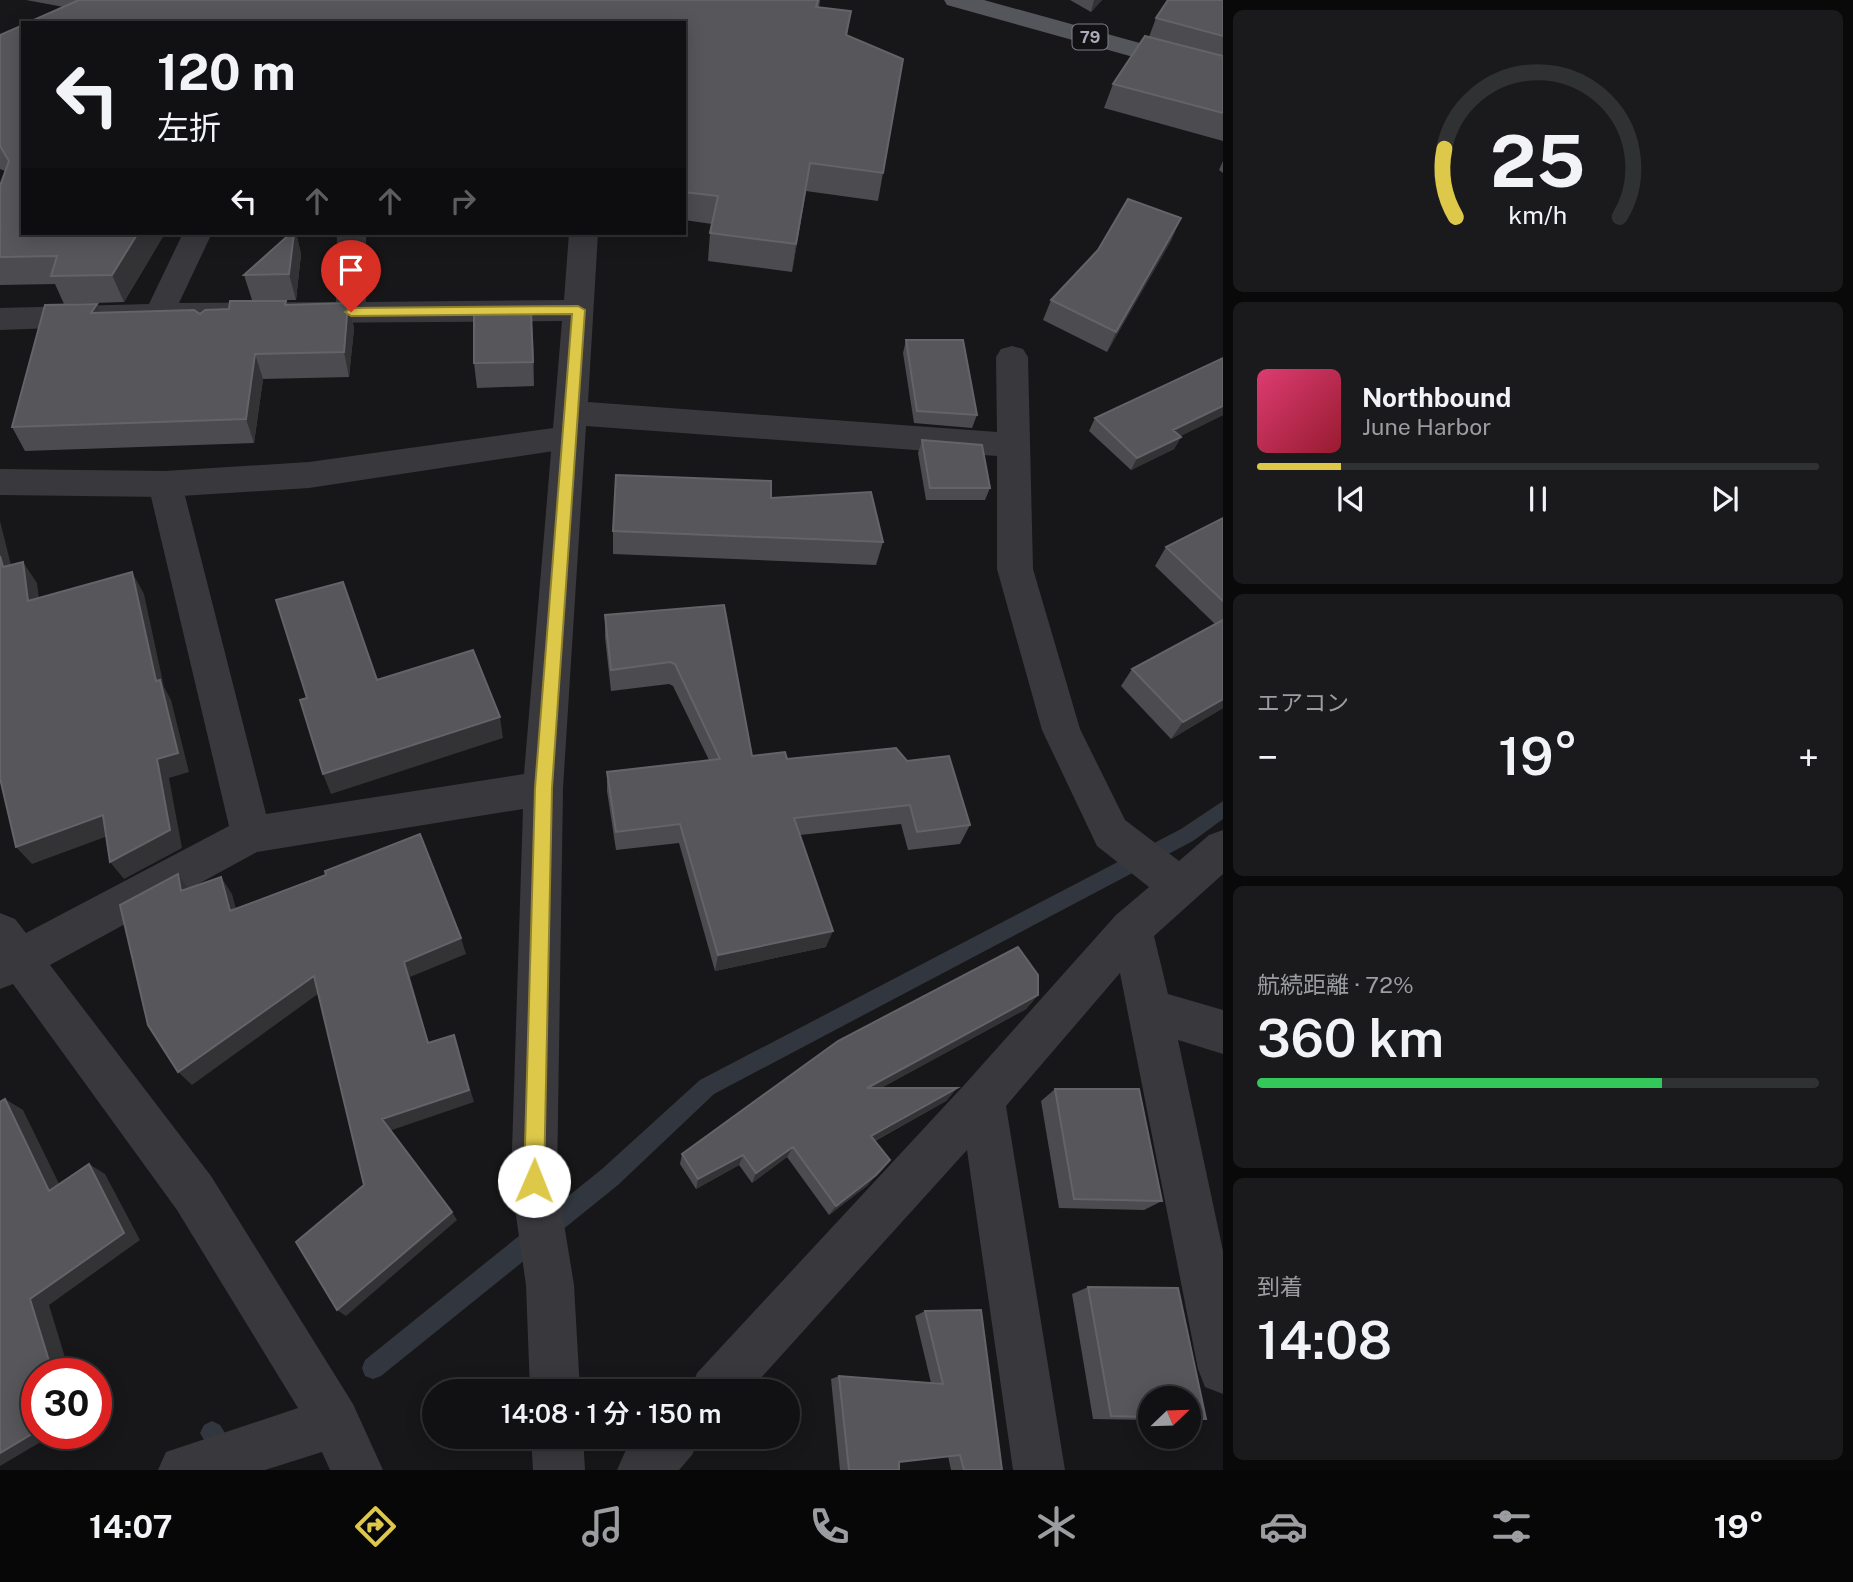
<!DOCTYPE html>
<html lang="ja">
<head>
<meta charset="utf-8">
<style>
  :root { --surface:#111113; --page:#1a1a1c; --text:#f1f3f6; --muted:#9c9da0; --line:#303133; --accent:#ddc84a }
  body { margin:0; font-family:"Public Sans","Noto Sans JP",sans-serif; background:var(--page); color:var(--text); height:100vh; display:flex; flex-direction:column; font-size:26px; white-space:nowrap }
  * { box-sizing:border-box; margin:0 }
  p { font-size:23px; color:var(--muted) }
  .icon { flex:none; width:38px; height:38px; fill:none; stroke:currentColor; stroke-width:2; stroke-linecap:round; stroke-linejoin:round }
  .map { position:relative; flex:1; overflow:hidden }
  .side { display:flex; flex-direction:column; gap:10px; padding:10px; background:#09090a; width:630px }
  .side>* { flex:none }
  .banner { position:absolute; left:21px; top:21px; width:665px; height:214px; border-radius:0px; box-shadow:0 4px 18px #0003,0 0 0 2px var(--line); background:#111113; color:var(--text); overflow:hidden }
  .needle { width:46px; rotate:67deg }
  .tools { position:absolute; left:1138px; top:1386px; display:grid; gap:14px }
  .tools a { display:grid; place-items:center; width:63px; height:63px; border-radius:50%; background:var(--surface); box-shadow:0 4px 18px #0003,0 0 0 2px var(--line); font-size:35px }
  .speed { position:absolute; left:21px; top:1358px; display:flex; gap:14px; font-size:35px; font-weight:700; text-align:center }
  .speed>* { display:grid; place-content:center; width:91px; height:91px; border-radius:50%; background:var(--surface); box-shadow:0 4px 18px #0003,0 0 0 2px var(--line); line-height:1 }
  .speed .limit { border:10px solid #d22; background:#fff; color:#111 }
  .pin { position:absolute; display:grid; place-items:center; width:60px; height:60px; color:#fff; margin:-72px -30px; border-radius:50% 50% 50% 0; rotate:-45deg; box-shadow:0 0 7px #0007 }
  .pin .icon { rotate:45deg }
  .me { position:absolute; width:77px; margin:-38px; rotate:1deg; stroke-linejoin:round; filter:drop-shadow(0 0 5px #0008) }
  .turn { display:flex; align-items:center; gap:24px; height:147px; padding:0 21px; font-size:32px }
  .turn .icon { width:91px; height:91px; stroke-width:2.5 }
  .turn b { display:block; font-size:49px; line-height:60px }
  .lanes { display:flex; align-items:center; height:66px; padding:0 21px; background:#0003; justify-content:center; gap:35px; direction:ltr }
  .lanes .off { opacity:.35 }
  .big { font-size:52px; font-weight:600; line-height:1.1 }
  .side .widget { flex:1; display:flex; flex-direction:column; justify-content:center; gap:10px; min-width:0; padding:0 24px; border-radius:10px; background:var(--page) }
  .side .dial { align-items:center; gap:0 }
  .dial svg { height:182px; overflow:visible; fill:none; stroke:var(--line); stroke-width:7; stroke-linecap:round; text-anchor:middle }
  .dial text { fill:var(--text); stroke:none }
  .song { display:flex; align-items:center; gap:21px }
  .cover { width:84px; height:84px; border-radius:10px; background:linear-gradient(135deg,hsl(340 70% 55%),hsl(350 70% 35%)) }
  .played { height:7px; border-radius:4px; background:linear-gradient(90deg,var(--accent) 15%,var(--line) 15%) }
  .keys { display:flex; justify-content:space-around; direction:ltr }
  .heat { display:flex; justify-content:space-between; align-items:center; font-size:38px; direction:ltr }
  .charge { height:10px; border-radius:5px; background:linear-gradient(90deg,#34c759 72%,var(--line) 0) }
  .trip { position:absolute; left:422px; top:1379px; width:378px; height:70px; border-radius:35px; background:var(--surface); box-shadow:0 4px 18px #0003,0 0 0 2px var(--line); font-weight:600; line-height:70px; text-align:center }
  .tabs { display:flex; height:112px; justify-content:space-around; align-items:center; background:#070708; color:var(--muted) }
  .tabs .icon { width:49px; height:49px }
  .tabs .selected { color:var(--accent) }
  .tabs b { font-size:32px; color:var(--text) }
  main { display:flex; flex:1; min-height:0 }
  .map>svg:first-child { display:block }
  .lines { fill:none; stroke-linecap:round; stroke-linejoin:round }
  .stream { fill:#32373f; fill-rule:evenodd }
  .minor { fill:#39383d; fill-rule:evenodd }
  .tertiary { fill:#39383d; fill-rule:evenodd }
  .primary { fill:#55555c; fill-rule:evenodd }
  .wall { fill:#4c4b50 }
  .shaded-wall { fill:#333235 }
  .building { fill:#56565b; stroke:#646369; stroke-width:2 }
  .route { fill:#ddc84a; stroke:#908230; stroke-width:2 }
  .labels { text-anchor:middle; stroke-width:5; stroke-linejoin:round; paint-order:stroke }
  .shield { fill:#121214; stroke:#7d7e86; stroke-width:2 }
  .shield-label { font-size:16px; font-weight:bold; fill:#abacb7 }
</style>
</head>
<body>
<main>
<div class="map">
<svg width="1223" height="1470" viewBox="0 0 1223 1470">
  <rect width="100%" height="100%" fill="#171719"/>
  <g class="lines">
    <path class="stream" d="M 1223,801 L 1223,819 L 1193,841 L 714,1094 L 618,1185 L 381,1376 L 373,1379 L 365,1376 L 362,1368 L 365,1360 L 602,1169 L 700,1080 L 1181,829 Z
      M 212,1421 L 220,1425 L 248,1470 L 222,1470 L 200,1433 L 204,1425 Z"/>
    <path class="minor" d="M 183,233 L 212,233 L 179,303 L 336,302 L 337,233 L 366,233 L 366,302 L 564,300 L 569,233 L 598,233 L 588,402 L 997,432 L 996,357 L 1001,349 L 1012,346 L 1023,349 L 1028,357 L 1033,569 L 1080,729 L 1125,820 L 1179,861 L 1209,835 L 1223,830 L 1223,874 L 1154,936 L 1168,994 L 1223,1010 L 1223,1054 L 1178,1040 L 1223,1251 L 1223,1394 L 1205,1387 L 1198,1369 L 1120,973 L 1006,1106 L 1065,1470 L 1013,1470 L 967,1150 L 749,1391 L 690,1391 L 697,1373 L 966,1083 L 1116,915 L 1149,887 L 1097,846 L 1042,730 L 997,569 L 997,456 L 586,426 L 563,788 L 557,1181 L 574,1285 L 580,1391 L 530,1391 L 526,1285 L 511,1181 L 523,809 L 257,852 L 50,965 L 211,1176 L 353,1404 L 383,1470 L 330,1470 L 322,1452 L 265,1470 L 158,1470 L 166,1452 L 298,1408 L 177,1210 L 13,984 L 0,989 L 0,913 L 15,919 L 26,933 L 229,826 L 148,484 L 153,475 L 165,471 L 177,475 L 182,484 L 266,814 L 524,774 L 562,321 L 159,324 L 0,330 L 0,308 L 149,304 Z
      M 531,1437 L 583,1437 L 585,1470 L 533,1470 Z
      M 639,1437 L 700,1437 L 692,1455 L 679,1470 L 617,1470 L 625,1452 Z"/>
    <path class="tertiary" d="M 568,426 L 580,429 L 584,438 L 580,447 L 309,488 L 165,497 L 0,495 L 0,469 L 165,471 L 309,462 Z"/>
    <path class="primary" d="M 944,0 L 984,0 L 1223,66 L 1223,82 L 947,5 Z"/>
  </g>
  <path class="wall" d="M 26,0 L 820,0 L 819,7 L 851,11 L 847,35 L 883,173 L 878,201 L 806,191 L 792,272 L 708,261 L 710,233 L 712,224 L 684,220 L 684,23 L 27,23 L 64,7 Z
    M 1070,0 L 1102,0 L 1091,12 Z
    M 1223,0 L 1223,141 L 1104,108 L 1113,84 L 1149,37 L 1156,18 Z
    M 0,35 L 23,233 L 165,233 L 124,302 L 64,304 L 55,284 L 0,285 L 0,186 L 5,171 L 0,169 Z
    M 1223,161 L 1223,173 L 1219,170 Z
    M 291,233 L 296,233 L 301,254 L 296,300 L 252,300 L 244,275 Z
    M 1172,239 L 1107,352 L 1043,320 L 1051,300 Z
    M 348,303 L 354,328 L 349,377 L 263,379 L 254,443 L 25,451 L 12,427 L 97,304 L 101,313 L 200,314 L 229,309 L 287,305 Z
    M 533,337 L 534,386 L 477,388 L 474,363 Z
    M 906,340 L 977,415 L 972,428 L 914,423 L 903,353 Z
    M 1223,358 L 1223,415 L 1180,436 L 1181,437 L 1174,449 L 1131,470 L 1089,431 L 1095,418 Z
    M 922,440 L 990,488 L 985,500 L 926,500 L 918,453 Z
    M 771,498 L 883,542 L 876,565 L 613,554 L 613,531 Z
    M 1223,518 L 1223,708 L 1171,739 L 1121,686 L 1132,669 L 1215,624 L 1155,566 L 1166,547 Z
    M 724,605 L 752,756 L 787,759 L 907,761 L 970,825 L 960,844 L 908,850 L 901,824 L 800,835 L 826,947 L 715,971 L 679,843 L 616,850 L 607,791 L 607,772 L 709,760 L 673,686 L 669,684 L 611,691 L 605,637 L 605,615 Z
    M 1038,995 L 1026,1009 L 881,1088 L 957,1088 L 946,1101 L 875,1141 L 868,1185 L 829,1215 L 787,1157 L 752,1183 L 739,1165 L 696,1189 L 680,1164 L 682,1154 Z
    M 1055,1089 L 1162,1201 L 1144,1210 L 1059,1208 L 1041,1101 Z
    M 1088,1287 L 1178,1288 L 1206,1419 L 1188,1421 L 1188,1398 L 1150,1398 L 1150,1420 L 1093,1419 L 1072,1294 Z
    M 925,1311 L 1002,1470 L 951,1470 L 948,1456 L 899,1462 L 899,1470 L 840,1470 L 831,1379 L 839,1376 L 931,1383 L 915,1316 Z"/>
  <path class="shaded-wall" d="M 1094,0 L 1102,0 L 1091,12 Z
    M 810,163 L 806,191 L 792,272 L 796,244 Z
    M 1181,218 L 1172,239 L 1107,352 L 1116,332 Z
    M 138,233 L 165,233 L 124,302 L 112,275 Z
    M 294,233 L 296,233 L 301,254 L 296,300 L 289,274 Z
    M 348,303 L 354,328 L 349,377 L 344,352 Z
    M 97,304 L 108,329 L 91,313 Z
    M 531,312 L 533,337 L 534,386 L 533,362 Z
    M 255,354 L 263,379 L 254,443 L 246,419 Z
    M 1223,406 L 1223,415 L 1167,443 L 1173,430 Z
    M 1181,437 L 1174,449 L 1131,470 L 1137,458 Z
    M 0,521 L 17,589 L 3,567 L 0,556 Z
    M 23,562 L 37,583 L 42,623 L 28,601 Z
    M 132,572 L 144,594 L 164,687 L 171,700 L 189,772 L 169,778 L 182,848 L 124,879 L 110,862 L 157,759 L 156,681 Z
    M 1223,699 L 1223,708 L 1171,739 L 1183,722 Z
    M 500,717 L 503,738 L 331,794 L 323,774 Z
    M 103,815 L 116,833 L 32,864 L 16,847 Z
    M 178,874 L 190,891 L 181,891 Z
    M 221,877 L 232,894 L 241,927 L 230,911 Z
    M 833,931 L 826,947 L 715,971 L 718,955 Z
    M 461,938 L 466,954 L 410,977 L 433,1057 L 428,1043 L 404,962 Z
    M 314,976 L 322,991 L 192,1085 L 178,1072 Z
    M 1038,995 L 1026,1009 L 859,1100 L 867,1088 Z
    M 454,1035 L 474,1102 L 389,1131 L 382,1119 Z
    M 957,1088 L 946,1101 L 863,1147 L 871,1136 Z
    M 5,1099 L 23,1110 L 67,1200 L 49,1191 Z
    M 793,1147 L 787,1157 L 752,1183 L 756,1173 Z
    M 743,1155 L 739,1165 L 696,1189 L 698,1179 Z
    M 890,1160 L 868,1185 L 829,1215 L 836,1206 Z
    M 89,1164 L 105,1174 L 140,1240 L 49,1305 L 70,1374 L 53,1374 L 30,1299 Z
    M 452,1212 L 457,1220 L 346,1316 L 337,1310 Z
    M 37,1431 L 37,1433 L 56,1433 L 0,1466 L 0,1453 Z"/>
  <path class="building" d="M 79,0 L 818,0 L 816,7 L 851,11 L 846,35 L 903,59 L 883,173 L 810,163 L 796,244 L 710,233 L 718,196 L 684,192 L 684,23 L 385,23 L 376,21 L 375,23 L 27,23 Z
    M 1168,0 L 1223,0 L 1223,36 L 1156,18 Z
    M 23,25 L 23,233 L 138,233 L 112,275 L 51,276 L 57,256 L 0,257 L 0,186 L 9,161 L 0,146 L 0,35 Z
    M 1145,36 L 1223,56 L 1223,113 L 1113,84 Z
    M 1128,199 L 1181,218 L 1116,332 L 1051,300 L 1098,250 Z
    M 291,233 L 294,233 L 289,274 L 244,275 Z
    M 230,301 L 286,301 L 285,305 L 348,303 L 344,352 L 255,354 L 246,419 L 12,427 L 45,305 L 97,304 L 91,313 L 194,310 L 200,314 L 205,310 L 229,309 Z
    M 531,312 L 533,362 L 474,363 L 474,313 Z
    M 906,340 L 963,340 L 977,415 L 917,411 Z
    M 1223,358 L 1223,406 L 1173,430 L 1181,437 L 1137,458 L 1095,418 Z
    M 922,440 L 982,445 L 990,488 L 930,488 Z
    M 616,475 L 771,481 L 771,498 L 871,492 L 883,542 L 613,531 Z
    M 1223,518 L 1223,601 L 1166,547 Z
    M 0,556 L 3,567 L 23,562 L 28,601 L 132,572 L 156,681 L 160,680 L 178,753 L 157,759 L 170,830 L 110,862 L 103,815 L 16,847 L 0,778 Z
    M 343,582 L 377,680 L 473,650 L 500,717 L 323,774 L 300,700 L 307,698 L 276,600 Z
    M 724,605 L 752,756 L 785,752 L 787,759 L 896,748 L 907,761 L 949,756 L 970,825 L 917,832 L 910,805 L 794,818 L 833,931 L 718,955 L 680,824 L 616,832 L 607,772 L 720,759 L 675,664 L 670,662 L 611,670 L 605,615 Z
    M 1223,620 L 1223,699 L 1183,722 L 1132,669 Z
    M 420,834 L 461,938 L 404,962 L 428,1043 L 454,1035 L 469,1090 L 382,1119 L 452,1212 L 337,1310 L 296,1242 L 364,1185 L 314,976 L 178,1072 L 148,1025 L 120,905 L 178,874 L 181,891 L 221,877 L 230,911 L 326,875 L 325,871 Z
    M 1018,947 L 1038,975 L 1038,995 L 867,1088 L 957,1088 L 871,1136 L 890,1160 L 876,1175 L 836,1206 L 793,1147 L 756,1173 L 743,1155 L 698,1179 L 682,1154 L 838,1041 Z
    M 1055,1089 L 1139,1089 L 1162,1201 L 1074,1199 Z
    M 5,1099 L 49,1191 L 89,1164 L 124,1233 L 30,1299 L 53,1374 L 37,1374 L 37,1431 L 0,1453 L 0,1102 Z
    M 1088,1287 L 1178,1288 L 1206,1419 L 1188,1418 L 1188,1398 L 1150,1398 L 1150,1417 L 1111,1416 Z
    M 981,1310 L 1002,1470 L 964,1470 L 960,1455 L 899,1462 L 899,1470 L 849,1470 L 839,1376 L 943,1384 L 925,1311 Z"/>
  <path class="route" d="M 578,306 L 585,310 L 552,788 L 544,1181 L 541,1188 L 534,1191 L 527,1188 L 524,1181 L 535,788 L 572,314 L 351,316 L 345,312 L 351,308 Z"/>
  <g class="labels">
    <rect class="shield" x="1072.5" y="24.5" width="35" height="25" rx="5"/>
    <g class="shield-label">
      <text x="1090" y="43">79</text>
    </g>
  </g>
</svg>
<div class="tools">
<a><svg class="needle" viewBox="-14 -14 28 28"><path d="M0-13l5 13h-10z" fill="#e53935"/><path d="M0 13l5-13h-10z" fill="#9c9da0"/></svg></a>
</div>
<div class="speed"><div class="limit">30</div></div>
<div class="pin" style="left:351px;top:312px;background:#d93025"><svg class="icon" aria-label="arrive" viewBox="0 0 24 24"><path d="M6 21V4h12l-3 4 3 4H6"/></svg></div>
<svg class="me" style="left:534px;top:1181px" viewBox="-20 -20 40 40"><circle r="19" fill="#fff"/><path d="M0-13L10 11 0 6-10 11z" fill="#ddc84a"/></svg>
<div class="trip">14:08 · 1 分 · 150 m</div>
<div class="banner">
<div class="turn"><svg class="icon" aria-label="left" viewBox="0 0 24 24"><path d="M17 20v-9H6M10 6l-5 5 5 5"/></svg><div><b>120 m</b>左折</div></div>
<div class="lanes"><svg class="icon" aria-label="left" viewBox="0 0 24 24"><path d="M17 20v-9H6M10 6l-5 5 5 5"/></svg><svg class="icon off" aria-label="ahead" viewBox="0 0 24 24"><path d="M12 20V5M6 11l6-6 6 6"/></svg><svg class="icon off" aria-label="ahead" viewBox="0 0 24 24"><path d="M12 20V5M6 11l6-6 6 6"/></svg><svg class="icon off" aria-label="right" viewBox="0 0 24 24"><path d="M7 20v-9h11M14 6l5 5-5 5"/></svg></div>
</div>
</div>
<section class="side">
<div class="widget dial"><svg viewBox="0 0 100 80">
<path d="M14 69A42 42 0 1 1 86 69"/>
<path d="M14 69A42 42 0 0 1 9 39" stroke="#ddc84a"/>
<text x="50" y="56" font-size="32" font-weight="700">25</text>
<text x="50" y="72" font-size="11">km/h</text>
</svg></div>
<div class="widget">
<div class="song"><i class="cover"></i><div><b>Northbound</b><p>June Harbor</p></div></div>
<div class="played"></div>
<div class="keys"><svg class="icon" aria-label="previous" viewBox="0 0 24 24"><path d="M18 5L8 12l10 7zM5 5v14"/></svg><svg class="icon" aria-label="pause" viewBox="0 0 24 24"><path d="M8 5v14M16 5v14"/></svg><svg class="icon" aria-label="next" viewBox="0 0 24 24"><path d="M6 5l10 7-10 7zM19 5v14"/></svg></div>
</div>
<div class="widget"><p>エアコン</p>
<div class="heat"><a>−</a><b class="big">19°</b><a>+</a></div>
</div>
<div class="widget"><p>航続距離 · 72%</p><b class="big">360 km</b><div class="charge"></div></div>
<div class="widget"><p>到着</p><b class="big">14:08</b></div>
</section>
</main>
<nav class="tabs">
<b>14:07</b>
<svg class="icon selected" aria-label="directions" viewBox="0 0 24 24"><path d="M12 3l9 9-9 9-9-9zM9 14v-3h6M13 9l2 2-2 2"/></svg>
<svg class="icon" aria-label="music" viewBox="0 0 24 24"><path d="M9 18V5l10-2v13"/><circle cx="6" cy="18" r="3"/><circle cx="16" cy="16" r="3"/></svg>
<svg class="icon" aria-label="phone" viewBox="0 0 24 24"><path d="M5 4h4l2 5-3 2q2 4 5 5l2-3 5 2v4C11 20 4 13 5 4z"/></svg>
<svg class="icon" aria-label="climate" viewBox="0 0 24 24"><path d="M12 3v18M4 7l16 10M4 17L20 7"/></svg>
<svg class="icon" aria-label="car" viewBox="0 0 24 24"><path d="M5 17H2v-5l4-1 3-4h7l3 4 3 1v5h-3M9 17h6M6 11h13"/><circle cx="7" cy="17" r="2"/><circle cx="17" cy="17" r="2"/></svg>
<svg class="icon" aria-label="filters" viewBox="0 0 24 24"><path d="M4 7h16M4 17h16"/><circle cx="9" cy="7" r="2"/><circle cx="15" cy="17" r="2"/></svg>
<b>19°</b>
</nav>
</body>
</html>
